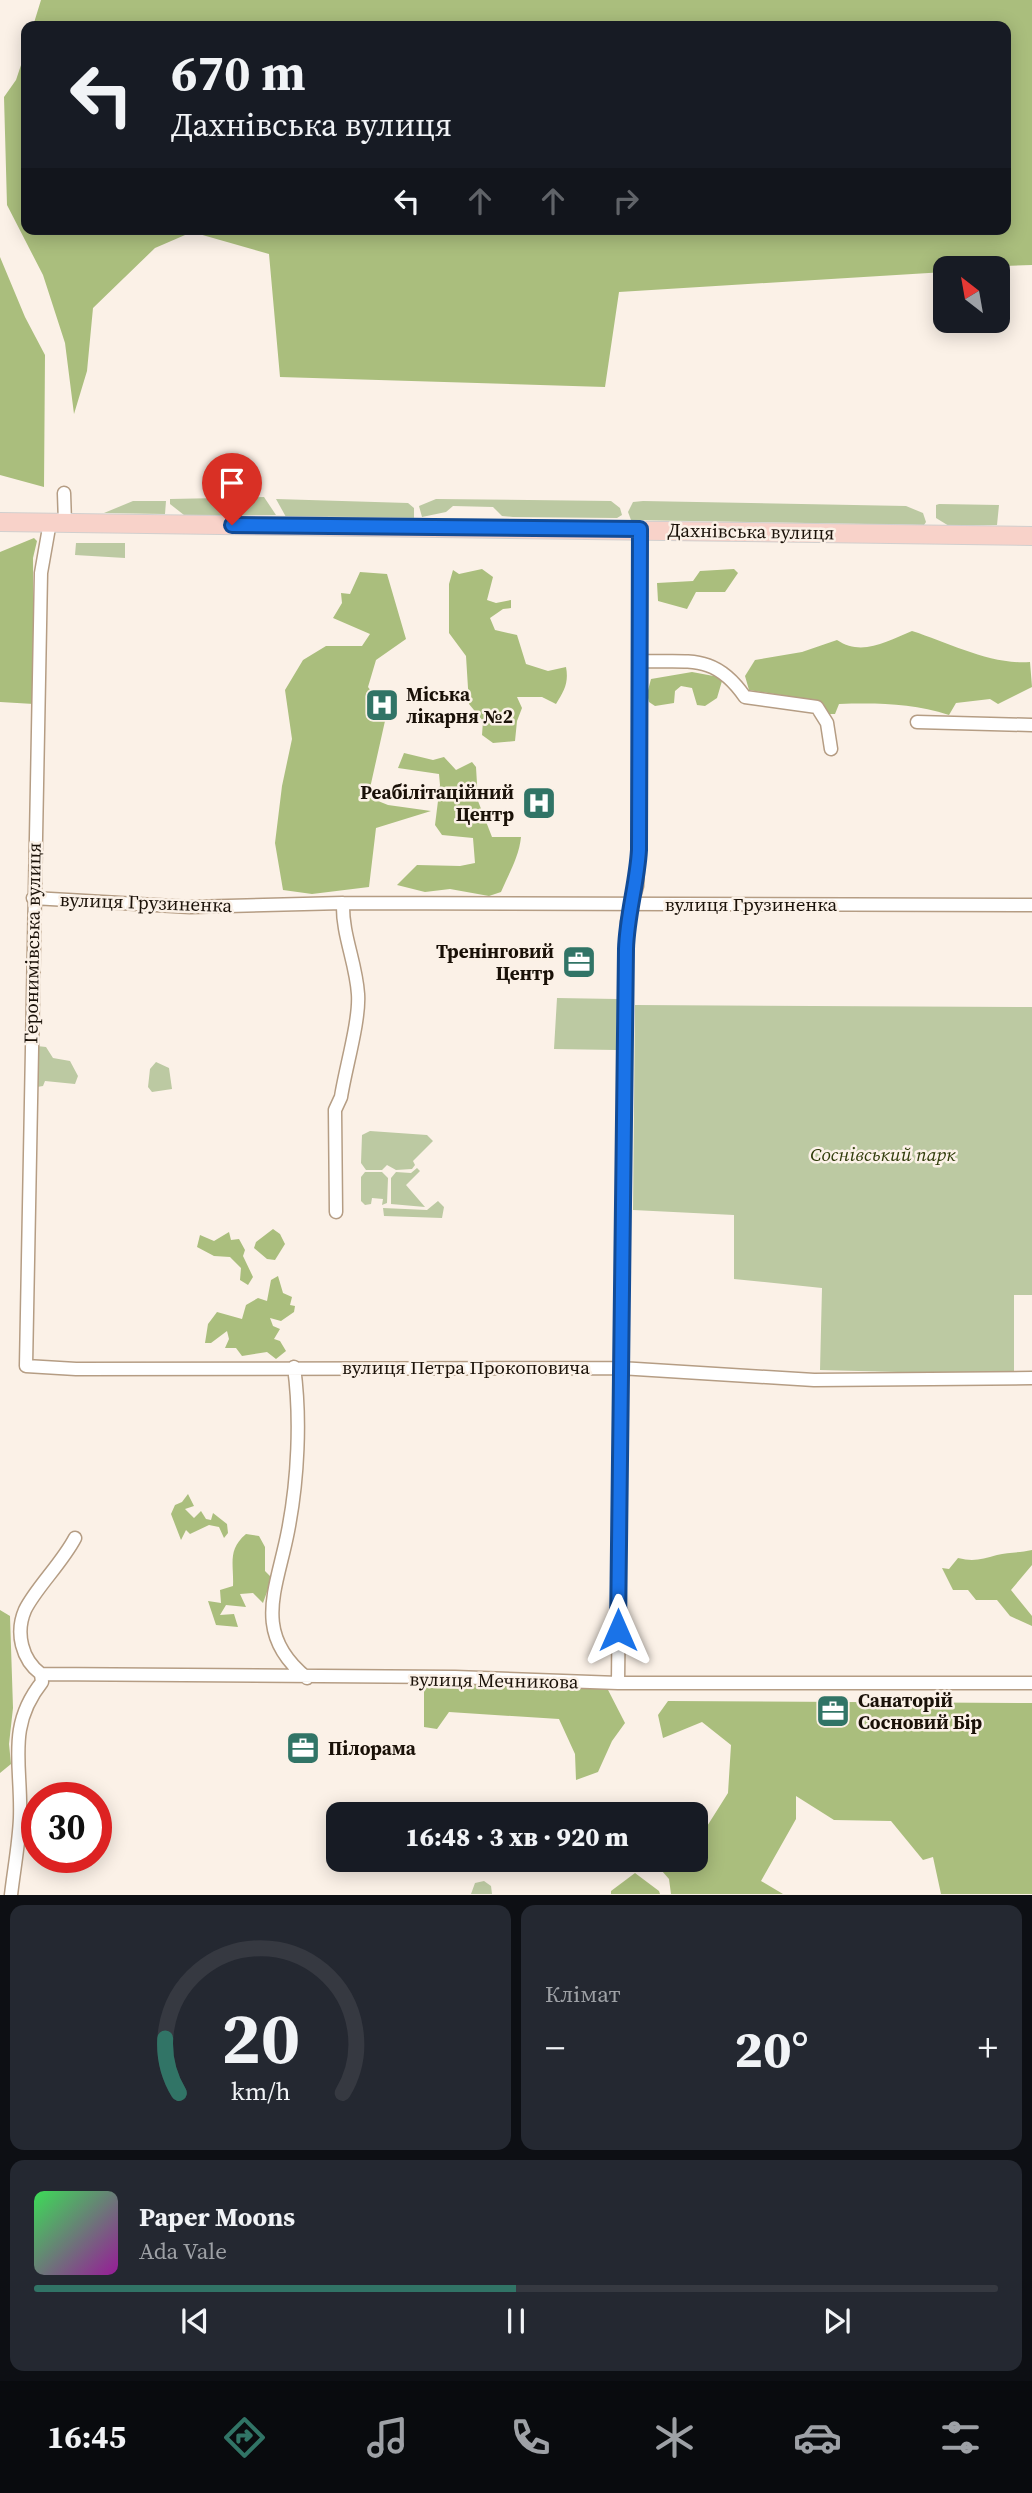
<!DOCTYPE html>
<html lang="uk">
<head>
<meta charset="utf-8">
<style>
  :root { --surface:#171b24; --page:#242831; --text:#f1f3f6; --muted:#9ea1a6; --line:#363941; --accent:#317466 }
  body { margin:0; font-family:"Source Serif 4",serif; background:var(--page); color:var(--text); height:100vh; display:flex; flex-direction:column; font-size:26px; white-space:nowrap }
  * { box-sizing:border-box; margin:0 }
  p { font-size:23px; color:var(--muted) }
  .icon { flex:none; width:38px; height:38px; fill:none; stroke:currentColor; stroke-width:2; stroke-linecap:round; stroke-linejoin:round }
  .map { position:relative; height:1895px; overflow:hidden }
  .drawer { display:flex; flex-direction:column; gap:10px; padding:10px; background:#0d0f14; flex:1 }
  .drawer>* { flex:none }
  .banner { position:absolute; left:21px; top:21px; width:990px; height:214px; border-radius:14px; box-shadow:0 4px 18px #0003; background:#171b24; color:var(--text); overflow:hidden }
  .needle { width:46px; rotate:329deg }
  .buttons { position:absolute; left:933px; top:256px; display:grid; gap:14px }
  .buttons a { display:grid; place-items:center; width:77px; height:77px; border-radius:14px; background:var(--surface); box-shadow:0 4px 18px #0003; font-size:35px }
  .speed { position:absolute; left:21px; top:1782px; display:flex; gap:14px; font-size:35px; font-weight:700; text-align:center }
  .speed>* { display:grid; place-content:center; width:91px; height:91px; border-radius:50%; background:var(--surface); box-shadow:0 4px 18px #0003; line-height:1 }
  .speed .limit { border:10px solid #d22; background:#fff; color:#111 }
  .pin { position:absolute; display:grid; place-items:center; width:60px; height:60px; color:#fff; margin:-72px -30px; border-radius:50% 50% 50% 0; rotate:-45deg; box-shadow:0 0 7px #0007 }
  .pin .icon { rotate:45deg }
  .me { position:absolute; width:77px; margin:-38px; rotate:0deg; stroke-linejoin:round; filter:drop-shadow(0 0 5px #0008) }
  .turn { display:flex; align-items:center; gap:24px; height:147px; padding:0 35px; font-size:32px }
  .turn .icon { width:91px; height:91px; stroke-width:2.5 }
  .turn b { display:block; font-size:49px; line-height:60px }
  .lanes { display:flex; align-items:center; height:66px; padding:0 35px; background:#0003; justify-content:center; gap:35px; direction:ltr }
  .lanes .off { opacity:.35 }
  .big { font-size:52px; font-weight:800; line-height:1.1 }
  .drawer .widget { flex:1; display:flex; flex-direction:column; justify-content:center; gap:10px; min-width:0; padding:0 24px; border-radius:14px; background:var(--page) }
  .drawer .dial { align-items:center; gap:0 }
  .dial svg { height:182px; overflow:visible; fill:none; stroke:var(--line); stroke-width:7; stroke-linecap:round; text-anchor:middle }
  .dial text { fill:var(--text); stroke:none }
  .song { display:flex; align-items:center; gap:21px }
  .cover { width:84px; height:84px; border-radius:10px; background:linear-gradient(135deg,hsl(130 70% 55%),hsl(300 70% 35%)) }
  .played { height:7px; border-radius:4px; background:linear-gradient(90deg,var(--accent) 50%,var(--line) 50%) }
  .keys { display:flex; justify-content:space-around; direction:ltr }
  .heat { display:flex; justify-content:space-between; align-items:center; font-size:38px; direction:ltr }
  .drawer .tiles { flex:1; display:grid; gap:10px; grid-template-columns:1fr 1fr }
  .widget:last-child { grid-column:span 2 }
  .trip { position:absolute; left:326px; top:1802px; width:382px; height:70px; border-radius:14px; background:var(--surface); box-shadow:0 4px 18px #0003; font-weight:800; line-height:70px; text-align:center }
  .dock { display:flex; height:112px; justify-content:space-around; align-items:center; background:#090b0e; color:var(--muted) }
  .dock .icon { width:49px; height:49px }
  .dock .current { color:var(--accent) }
  .dock b { font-size:32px; color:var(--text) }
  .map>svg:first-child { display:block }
  .green { fill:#bcc9a2 }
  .forest { fill:#aabe7d }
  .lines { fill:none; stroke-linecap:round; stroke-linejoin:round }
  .street-casing { stroke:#b59d84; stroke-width:15 }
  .primary-casing { stroke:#d1cfce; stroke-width:20 }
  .street { stroke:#fff; stroke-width:12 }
  .primary { stroke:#f8d2c9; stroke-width:18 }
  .route-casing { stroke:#114b97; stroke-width:18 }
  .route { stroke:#1a73e8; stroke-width:12 }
  .labels { text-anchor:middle; stroke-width:5; stroke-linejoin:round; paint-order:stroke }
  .street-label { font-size:19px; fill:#1a1108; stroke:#fbf1e7 }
  .poi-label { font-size:19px; font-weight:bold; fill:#1a1108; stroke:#fbf1e7; text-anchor:start }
  .park-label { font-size:19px; font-style:italic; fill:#2f3b09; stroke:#fbf1e7 }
</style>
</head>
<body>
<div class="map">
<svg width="1032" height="1895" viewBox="0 0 1032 1895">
  <rect width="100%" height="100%" fill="#fbf1e7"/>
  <path class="green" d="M 264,497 L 276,515 L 184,515 L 170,504 L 170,499 Z
    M 276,499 L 408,503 L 414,508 L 414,518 L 286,517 Z
    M 436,499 L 611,501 L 620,508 L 622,515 L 617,518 L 513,517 L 502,516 L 493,507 L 453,506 L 446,512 L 422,517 L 419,506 Z
    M 133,501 L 166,501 L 165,514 L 104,513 Z
    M 643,501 L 906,506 L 923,513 L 926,522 L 924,525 L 631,520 L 628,512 L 633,502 Z
    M 939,504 L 999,505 L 997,525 L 949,526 L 936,518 L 936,505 Z
    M 76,543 L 125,543 L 125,558 L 75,555 Z
    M 557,998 L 617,999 L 616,1050 L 554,1049 Z
    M 635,1005 L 1032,1007 L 1032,1295 L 1014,1295 L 1014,1375 L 820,1370 L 822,1288 L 734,1279 L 734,1215 L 633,1210 Z
    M 37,1046 L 46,1047 L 53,1058 L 70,1061 L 78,1076 L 75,1084 L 45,1081 L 43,1086 L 37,1087 Z
    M 156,1062 L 169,1068 L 172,1089 L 152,1092 L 148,1087 L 150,1069 Z
    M 370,1131 L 427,1135 L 433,1141 L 413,1161 L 415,1165 L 412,1169 L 396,1170 L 387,1165 L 382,1170 L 366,1170 L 361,1163 L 362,1135 Z
    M 417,1168 L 420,1171 L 406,1185 L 425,1207 L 391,1204 L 391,1178 L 396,1172 L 411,1173 Z
    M 382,1172 L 388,1178 L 387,1203 L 382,1205 L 383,1199 L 372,1198 L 371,1204 L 365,1205 L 361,1201 L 361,1177 L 365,1172 Z
    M 438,1201 L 444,1207 L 442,1218 L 384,1216 L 383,1208 L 427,1210 Z
    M 484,1881 L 491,1886 L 492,1894 L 471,1894 L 475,1883 Z"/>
  <path class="forest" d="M 41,0 L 1032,0 L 1032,265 L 945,268 L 945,272 L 619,292 L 605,387 L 280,377 L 269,254 L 192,232 L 155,248 L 93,308 L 87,371 L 74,414 L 65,343 L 43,275 L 7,205 L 4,97 L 16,80 L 26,50 L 26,229 L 1006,229 L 1006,26 L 33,26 Z
    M 0,257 L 25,317 L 45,355 L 44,487 L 0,475 Z
    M 34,538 L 37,541 L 33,558 L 34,704 L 0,702 L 0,552 Z
    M 482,569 L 493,577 L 487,600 L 496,603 L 511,600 L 511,608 L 503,609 L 490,618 L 495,630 L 517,635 L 526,664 L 548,671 L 566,667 C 569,683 564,691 556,704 L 542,697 L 517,697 L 522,708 L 517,721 L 515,741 L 493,743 L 482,735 L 483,721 L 469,704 L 466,656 L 449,633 L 449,584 L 453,570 L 459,574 Z
    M 734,569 L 738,573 L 725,592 L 696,592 L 687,609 L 658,601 L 657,583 L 693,581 L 700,571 Z
    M 360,572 L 387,574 L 406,639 L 376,660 L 368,687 L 387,712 L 368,797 L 388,805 L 431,811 L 376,828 L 369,887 L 312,894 L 283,890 L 275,843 L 282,786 L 292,739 L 285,690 L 303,660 L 326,646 L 362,646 L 370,634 L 333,618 L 342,603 L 341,593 L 350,594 Z
    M 912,631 C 950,643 990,665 1030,662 L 1032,687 L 998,704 L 990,699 L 956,703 L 949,715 C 912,703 877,703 839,704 L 835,714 L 829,714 L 818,701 L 749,690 L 745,676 L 755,660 L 802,652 L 837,640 C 862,657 887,641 912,631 Z
    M 692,672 L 719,677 L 722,681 L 717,698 L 705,706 L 697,705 L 692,688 L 681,686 L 675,691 L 674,703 L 655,706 L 649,702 L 647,694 L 651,679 Z
    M 404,753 L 433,760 L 444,757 L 456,770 L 472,762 L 476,767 L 478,801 L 492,837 L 521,837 C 519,857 509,873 501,892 L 489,896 L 450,889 L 425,892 L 397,885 L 417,865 L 460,866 L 475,863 L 473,838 L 442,835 L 435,825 L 440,785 L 439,774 L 398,768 Z
    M 273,1229 L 280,1234 L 285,1244 L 275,1260 L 267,1259 L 254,1248 L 256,1242 Z
    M 229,1232 L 231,1240 L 239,1239 L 245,1250 L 243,1256 L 253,1277 L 248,1285 L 240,1280 L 241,1268 L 230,1257 L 214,1256 L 197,1247 L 200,1235 L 214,1241 Z
    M 278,1276 L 283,1293 L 292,1297 L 290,1305 L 295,1306 L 294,1312 L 281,1321 L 270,1318 L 273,1326 L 280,1329 L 274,1339 L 280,1341 L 286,1351 L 276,1359 L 267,1352 L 242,1356 L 236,1348 L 225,1348 L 229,1339 L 227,1331 L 211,1343 L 205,1343 L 208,1324 L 217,1312 L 242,1319 L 246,1305 L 258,1298 L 267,1301 L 271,1280 Z
    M 188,1494 L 194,1506 L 185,1509 L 194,1518 L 201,1511 L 206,1519 L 211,1520 L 213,1513 L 227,1524 L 228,1533 L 224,1538 L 219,1527 L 209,1525 L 190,1534 L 186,1530 L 181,1540 L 171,1514 L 175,1505 L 182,1502 Z
    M 246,1534 L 259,1536 L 265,1547 L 265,1571 L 272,1578 L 263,1603 L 253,1593 L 240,1594 L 246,1607 L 226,1605 L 220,1615 L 234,1614 L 238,1627 L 216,1625 L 208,1601 L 221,1603 L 220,1590 L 233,1586 C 234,1564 227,1550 246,1534 Z
    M 1032,1550 L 1032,1565 L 1011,1590 L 1032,1616 L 1032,1626 L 1010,1616 L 997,1600 L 976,1600 L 968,1590 L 953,1590 L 942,1568 L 949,1569 L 958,1558 C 974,1562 982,1559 997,1555 C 1008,1552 1020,1553 1032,1550 Z
    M 0,1610 L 10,1616 L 13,1708 L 9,1744 L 11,1764 L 0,1773 Z
    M 424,1682 L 606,1686 L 625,1723 L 612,1741 L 598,1772 L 576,1780 L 575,1754 L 559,1719 L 449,1712 L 437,1729 L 424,1727 Z
    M 668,1701 L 1032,1703 L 1032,1894 L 941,1894 L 933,1857 L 923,1860 L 891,1821 L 834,1820 L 796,1796 L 796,1819 L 761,1881 L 783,1894 L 671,1894 L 669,1879 L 655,1863 L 657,1860 L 695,1860 L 695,1833 L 704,1831 L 728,1793 L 731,1745 L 702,1722 L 663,1738 L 658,1715 Z
    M 635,1873 L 659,1891 L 660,1894 L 611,1894 L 611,1891 Z"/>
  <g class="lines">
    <g class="street-casing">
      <path id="street" d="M 64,493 L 65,523
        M 50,522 L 41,573 L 26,1366 L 76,1369 L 620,1368 L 814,1380 L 1032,1378
        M 639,661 C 688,663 714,652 745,697 L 817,707 L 827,723 L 831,749
        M 917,722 L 1032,725
        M 33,898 L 190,907 L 343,903 L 1032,905
        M 336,1212 L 335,1110 L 341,1097 C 345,1070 360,1020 358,994 C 356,962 342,935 343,903
        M 294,1367 C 301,1418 298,1480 288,1531 C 277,1589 251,1633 307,1678
        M 41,1674 L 455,1677 L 618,1683 L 1032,1683
        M 41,1674 C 22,1660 15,1633 25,1610 C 35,1589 62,1563 75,1538
        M 618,1683 L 625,1003 L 627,922 L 637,886 L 639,850 L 640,529
        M 11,1895 C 14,1869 19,1843 20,1818 C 22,1765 6,1727 42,1682 L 41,1674"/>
    </g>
    <g class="primary-casing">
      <path id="primary" d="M 0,522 L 1032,536"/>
    </g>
    <use href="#street" class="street"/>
    <use href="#primary" class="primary"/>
  </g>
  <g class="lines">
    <g class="route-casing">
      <path id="route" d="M 232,525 L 640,529 L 639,850 C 637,884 627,915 626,949 L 618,1630"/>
    </g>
    <use href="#route" class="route"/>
  </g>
  <defs>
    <g id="hospital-square" transform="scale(1.75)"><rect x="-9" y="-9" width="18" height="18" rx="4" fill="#317466" stroke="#fbf1e7"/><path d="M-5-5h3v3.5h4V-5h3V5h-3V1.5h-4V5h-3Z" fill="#fff"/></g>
    <g id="office-square" transform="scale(1.75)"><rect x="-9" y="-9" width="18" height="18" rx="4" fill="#317466" stroke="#fbf1e7"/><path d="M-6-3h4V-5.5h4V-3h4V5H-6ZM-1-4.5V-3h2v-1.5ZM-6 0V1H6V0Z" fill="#fff"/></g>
  </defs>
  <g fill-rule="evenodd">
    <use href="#hospital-square" x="382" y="705"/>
    <use href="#hospital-square" x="539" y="803"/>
    <use href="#office-square" x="579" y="962"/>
    <use href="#office-square" x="833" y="1711"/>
    <use href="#office-square" x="303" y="1748"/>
  </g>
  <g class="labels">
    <g class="street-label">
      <text transform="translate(751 531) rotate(1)" y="7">Дахнівська вулиця</text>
      <text transform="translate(146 902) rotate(2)" y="7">вулиця Грузиненка</text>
      <text x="751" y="911">вулиця Грузиненка</text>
      <text transform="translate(32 943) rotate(-89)" y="7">Геронимівська вулиця</text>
      <text x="466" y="1374">вулиця Петра Прокоповича</text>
      <text transform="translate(494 1680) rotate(1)" y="7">вулиця Мечникова</text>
    </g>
    <g class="poi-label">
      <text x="406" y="701">Міська<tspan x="406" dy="22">лікарня №2</tspan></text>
      <text x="514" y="799" text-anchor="end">Реабілітаційний<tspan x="514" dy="22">Центр</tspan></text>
      <text x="554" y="958" text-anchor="end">Тренінговий<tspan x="554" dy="22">Центр</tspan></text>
      <text x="858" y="1707">Санаторій<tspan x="858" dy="22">Сосновий Бір</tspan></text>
      <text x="328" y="1755">Пілорама</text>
    </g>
    <g class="park-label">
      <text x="883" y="1161">Соснівський парк</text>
    </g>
  </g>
</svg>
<div class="buttons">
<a><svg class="needle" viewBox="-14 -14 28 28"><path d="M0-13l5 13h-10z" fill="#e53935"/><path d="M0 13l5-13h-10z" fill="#9ea1a6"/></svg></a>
</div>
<div class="speed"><div class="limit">30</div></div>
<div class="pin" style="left:232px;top:525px;background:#d93025"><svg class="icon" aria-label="arrive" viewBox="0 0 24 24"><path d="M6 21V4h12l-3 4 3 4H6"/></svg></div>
<svg class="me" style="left:618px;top:1630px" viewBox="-20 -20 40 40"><path d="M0-17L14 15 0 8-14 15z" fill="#1a73e8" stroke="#fff" stroke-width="4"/></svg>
<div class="trip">16:48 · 3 хв · 920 m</div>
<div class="banner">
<div class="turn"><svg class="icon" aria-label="left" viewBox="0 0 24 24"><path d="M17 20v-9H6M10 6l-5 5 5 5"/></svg><div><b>670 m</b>Дахнівська вулиця</div></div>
<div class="lanes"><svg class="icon" aria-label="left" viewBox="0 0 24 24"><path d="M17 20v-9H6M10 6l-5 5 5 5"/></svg><svg class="icon off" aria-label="ahead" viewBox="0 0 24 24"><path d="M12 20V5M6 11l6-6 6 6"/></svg><svg class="icon off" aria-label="ahead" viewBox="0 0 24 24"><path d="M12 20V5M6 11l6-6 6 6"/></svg><svg class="icon off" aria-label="right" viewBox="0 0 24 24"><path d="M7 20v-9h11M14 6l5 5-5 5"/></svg></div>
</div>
</div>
<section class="drawer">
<div class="tiles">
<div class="widget dial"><svg viewBox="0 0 100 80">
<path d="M14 69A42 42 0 1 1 86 69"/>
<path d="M14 69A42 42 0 0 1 8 45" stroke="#317466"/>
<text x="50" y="56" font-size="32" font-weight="700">20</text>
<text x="50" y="72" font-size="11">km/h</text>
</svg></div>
<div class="widget"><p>Клімат</p>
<div class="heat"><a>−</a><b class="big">20°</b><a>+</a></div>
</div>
<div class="widget">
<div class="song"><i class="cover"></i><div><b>Paper Moons</b><p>Ada Vale</p></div></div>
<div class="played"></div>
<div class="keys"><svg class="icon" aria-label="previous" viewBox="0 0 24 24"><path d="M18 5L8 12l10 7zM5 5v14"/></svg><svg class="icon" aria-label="pause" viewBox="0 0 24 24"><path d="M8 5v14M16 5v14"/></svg><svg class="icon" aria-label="next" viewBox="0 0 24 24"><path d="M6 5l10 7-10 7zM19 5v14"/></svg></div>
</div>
</div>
</section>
<nav class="dock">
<b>16:45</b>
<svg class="icon current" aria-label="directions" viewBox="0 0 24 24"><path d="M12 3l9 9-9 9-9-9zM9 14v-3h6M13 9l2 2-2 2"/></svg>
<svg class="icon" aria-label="music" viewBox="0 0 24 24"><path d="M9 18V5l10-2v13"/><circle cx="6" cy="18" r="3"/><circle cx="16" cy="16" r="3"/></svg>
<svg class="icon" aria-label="phone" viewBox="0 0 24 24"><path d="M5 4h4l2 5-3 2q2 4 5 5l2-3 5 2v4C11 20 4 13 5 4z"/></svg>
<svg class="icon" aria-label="climate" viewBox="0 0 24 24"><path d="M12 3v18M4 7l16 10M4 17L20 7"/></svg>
<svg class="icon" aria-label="car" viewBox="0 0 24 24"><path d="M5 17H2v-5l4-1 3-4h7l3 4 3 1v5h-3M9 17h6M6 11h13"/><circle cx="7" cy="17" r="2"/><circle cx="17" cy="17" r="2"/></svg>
<svg class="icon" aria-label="filters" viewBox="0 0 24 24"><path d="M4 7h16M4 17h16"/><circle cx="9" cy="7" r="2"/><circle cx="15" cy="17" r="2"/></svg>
</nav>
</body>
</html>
